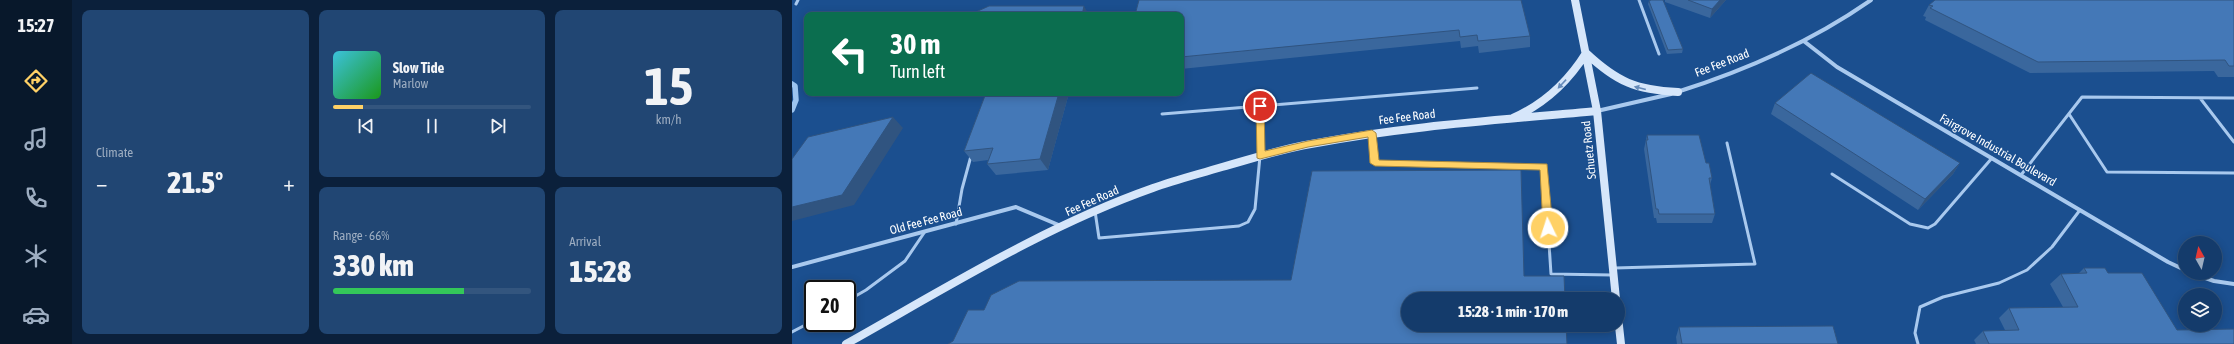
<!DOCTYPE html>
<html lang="en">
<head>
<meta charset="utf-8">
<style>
  :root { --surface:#143b6b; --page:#214673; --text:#f1f3f6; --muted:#9dadc1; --line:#33557e; --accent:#ffd166 }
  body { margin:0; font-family:"Asap Condensed",sans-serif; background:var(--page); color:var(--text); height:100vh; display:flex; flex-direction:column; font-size:15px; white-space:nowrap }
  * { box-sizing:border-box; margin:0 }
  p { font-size:13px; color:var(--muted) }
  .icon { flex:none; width:22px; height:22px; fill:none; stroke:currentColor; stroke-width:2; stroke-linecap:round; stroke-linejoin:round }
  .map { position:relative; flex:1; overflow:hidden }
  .sheet { display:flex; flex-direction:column; gap:10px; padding:10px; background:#0b203b; width:720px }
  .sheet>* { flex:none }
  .banner { position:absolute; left:12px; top:12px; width:380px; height:84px; border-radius:8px; box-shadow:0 2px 10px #0003,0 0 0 1px var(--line); background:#0b6e4f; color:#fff; overflow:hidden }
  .needle { width:26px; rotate:352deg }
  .buttons { position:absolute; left:1386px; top:236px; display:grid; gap:8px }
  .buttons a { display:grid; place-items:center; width:44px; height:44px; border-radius:50%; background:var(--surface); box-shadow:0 2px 10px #0003,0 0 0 1px var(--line); font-size:20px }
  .speed { position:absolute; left:12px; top:280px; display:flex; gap:8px; font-size:20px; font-weight:700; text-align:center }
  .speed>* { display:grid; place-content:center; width:52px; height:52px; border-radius:50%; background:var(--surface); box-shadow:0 2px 10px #0003,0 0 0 1px var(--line); line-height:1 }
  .speed .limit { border:2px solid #111; border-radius:6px; background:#fff; color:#111 }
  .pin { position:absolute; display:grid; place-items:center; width:34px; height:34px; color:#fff; margin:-17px; border:2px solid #fff; border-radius:50%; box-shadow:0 1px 4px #0007 }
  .me { position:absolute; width:44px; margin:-22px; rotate:356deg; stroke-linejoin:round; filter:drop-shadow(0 0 3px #0008) }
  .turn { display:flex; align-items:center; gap:14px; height:84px; padding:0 20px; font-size:18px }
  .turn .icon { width:52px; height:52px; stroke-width:2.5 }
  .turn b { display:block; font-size:28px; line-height:34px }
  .big { font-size:30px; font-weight:800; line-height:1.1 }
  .sheet .card { flex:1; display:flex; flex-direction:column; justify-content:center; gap:6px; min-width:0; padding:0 14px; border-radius:8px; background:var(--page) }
  .sheet .dial { align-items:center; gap:0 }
  .dial b { font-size:52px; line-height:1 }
  .song { display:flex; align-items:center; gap:12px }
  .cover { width:48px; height:48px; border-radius:6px; background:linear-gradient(135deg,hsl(190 70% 55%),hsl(120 70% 35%)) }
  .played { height:4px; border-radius:2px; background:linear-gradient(90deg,var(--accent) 15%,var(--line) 15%) }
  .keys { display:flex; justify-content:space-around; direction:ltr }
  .heat { display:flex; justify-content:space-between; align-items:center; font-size:22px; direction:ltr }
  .charge { height:6px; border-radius:3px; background:linear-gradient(90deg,#34c759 66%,var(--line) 0) }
  .sheet .tiles { flex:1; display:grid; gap:10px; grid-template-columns:repeat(3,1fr) }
  .card:first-child { grid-row:span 2 }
  .trip { position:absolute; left:609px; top:292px; width:224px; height:40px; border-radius:20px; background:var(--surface); box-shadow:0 2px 10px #0003,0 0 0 1px var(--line); font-weight:800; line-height:40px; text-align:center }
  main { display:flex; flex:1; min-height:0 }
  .tab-bar { display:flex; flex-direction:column; width:72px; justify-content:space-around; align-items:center; background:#08182b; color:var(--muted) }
  .tab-bar .icon { width:28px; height:28px }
  .tab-bar .on { color:var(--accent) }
  .tab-bar b { font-size:18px; color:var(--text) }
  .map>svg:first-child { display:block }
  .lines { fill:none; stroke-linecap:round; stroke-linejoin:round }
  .stream { stroke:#9cc4f0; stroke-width:5.5 }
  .lane { stroke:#a9c9ee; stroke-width:3 }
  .street { stroke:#a9c9ee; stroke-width:4 }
  .secondary { stroke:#d6e6fa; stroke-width:8 }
  .wall { fill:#3a679d }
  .shaded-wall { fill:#305480 }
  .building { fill:#4478b7; stroke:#305480 }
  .oneway { fill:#668bba }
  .route { fill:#ffd166; stroke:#a68842 }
  .labels { text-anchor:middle; stroke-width:3; stroke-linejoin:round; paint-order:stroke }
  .street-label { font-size:12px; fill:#fff; stroke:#1b4f8f }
</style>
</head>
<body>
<main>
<nav class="tab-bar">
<b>15:27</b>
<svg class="icon on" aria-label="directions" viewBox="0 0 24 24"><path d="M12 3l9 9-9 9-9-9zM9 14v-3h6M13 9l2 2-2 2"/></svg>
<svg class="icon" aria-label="music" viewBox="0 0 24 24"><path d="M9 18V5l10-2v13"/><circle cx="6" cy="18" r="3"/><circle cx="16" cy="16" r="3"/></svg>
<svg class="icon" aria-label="phone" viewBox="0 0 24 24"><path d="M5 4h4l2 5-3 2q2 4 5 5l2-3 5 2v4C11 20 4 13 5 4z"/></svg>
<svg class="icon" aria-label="climate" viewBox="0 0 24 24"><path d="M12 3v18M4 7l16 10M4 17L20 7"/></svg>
<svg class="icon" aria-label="car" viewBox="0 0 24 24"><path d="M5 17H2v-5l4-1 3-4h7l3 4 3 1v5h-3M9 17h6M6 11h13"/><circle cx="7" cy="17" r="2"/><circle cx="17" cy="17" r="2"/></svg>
</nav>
<section class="sheet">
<div class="tiles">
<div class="card"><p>Climate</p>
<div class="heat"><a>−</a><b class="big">21.5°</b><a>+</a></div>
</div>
<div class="card">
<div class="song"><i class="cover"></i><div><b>Slow Tide</b><p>Marlow</p></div></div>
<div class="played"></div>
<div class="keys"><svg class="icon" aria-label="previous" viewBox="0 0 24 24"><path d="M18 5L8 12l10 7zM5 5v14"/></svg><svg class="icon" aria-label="pause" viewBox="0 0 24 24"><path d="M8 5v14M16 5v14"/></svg><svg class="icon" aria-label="next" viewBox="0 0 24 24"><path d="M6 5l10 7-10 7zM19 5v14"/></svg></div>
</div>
<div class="card dial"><b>15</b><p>km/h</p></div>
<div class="card"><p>Range · 66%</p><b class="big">330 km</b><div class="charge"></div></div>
<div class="card"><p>Arrival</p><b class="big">15:28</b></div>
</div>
</section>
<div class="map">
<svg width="1442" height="344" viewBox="0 0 1442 344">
  <rect width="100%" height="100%" fill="#1b4f8f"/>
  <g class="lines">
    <path class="stream" d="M 0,84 L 3,86 L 4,100 L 0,110"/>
    <path class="lane" d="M 847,0 L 867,54
      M 4,4 L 6,0
      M 1408,98 L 1442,142
      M 370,114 L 468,106
      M 1277,114 L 1315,172 L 1442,173
      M 580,135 L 583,163 L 752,167 L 759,274 L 820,275
      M 1040,174 L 1118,224 L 1136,228 L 1143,224 L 1200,158
      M 1229,175 L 1290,97 L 1442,98
      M 303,211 L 307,238 L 447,226 L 456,222 L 463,209 L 468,156 L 468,106 L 685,88
      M 164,224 L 170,189 L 179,156
      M 823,268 L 963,264 L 935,143
      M 55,301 L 74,290 L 113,261 L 132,233
      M 0,332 L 21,321
      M 1126,344 L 1123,333 L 1128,307 L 1151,297 L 1207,283 L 1235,270 L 1260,247 L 1288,210"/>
    <path class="street" d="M 1013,42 L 1045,67 L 1376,262 L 1393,270
      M 885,92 C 955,70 1019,42 1079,0
      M 805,111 L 879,94
      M 0,267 L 224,207 L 269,226
      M 1399,273 L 1422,281 L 1442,284"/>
    <path class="secondary" d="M 783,0 L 805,111 L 824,299
      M 721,118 C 752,104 776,82 794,53 C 825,82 844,90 886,92
      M 826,317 L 829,344
      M 54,344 C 154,288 253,226 361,188 C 383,180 407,174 430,167 C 459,159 489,149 519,144 C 613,126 709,120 805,111"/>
  </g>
  <path class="wall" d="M 347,0 L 738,36 L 738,47 L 687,53 L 686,46 L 669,48 L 668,41 L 389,69 L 389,15 Z
    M 873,0 L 934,0 L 918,18 L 873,2 Z
    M 1442,0 L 1442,77 L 1426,77 L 1422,71 L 1238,73 L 1133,20 L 1134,17 L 1131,16 L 1137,5 Z
    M 857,1 L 891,49 L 890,53 L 875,54 L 856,4 Z
    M 194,93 L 277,93 L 256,170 L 204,175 L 195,164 L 196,160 L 181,162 L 172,151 Z
    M 983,103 L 1168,163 L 1161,174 L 1126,210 L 979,114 Z
    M 855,135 L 914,163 L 920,178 L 918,185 L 923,214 L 920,223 L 865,223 L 864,218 L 862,218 L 852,149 Z
    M 1292,268 L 1316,273 L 1385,330 L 1442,344 L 1184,344 L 1182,340 L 1191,331 L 1213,330 L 1207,318 L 1217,308 L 1271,307 L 1258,284 L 1269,274 L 1287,273 Z
    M 887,327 L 1046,344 L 885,344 L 884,337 Z"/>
  <path class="shaded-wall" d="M 928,0 L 934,0 L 918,18 L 920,9 Z
    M 292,6 L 297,15 L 290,15 Z
    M 267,93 L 277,93 L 256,170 L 248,159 Z
    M 101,117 L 111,128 L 62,205 L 0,221 L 0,207 Z
    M 1168,163 L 1161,174 L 1126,210 L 1133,199 Z"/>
  <path class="building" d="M 347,0 L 729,0 L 738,36 L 686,41 L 685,35 L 668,37 L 667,30 L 389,57 L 389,15 L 343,15 Z
    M 859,0 L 871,0 L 891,49 L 876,50 L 857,1 Z
    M 896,0 L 928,0 L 920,9 Z
    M 1143,0 L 1442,0 L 1442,66 L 1437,66 L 1433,60 L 1246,62 L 1138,8 L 1141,6 L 1137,5 Z
    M 197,6 L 292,6 L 290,15 L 177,15 Z
    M 1019,73 L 1168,163 L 1133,199 L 983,103 Z
    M 194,93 L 267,93 L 248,159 L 195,164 L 201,148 L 172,151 Z
    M 101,117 L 50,195 L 0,207 L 0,159 L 16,137 Z
    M 855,135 L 907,135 L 914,163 L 917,163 L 920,178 L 917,178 L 923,214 L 867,214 L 866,209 L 864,209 L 854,140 L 856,140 Z
    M 729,170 L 732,276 L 772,276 L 773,299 L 616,299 L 616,325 L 774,325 L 775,344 L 156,344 L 161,341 L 176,310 L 192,310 L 199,295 L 227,281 L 499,280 L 520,171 Z
    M 1292,268 L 1313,268 L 1316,273 L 1350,273 L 1385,330 L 1442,329 L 1442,344 L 1197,344 L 1191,331 L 1227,330 L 1217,308 L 1286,307 L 1269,274 L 1295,273 Z
    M 1041,326 L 1046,344 L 890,344 L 887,327 Z"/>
  <defs><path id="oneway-solid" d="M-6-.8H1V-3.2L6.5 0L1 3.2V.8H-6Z"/></defs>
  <g class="oneway">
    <use href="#oneway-solid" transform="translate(770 84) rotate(133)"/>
    <use href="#oneway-solid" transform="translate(848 88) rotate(-166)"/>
  </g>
  <path class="route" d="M 468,103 L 472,106 L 473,151 L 516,141 L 580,130 L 584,133 L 587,160 L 755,164 L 761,228 L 756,232 L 751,228 L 748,170 L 583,166 L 578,163 L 576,137 L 516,147 L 468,159 L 465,158 L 464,106 Z"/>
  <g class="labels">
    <g class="street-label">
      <text transform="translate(930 63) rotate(-21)" y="4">Fee Fee Road</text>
      <text transform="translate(615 117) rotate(-7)" y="4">Fee Fee Road</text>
      <text transform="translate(797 150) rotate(-96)" y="4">Schuetz Road</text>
      <text transform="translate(1206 150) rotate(30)" y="4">Fairgrove Industrial Boulevard</text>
      <text transform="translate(300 201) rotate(-24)" y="4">Fee Fee Road</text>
      <text transform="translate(134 221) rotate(-15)" y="4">Old Fee Fee Road</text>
    </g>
  </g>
</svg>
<div class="buttons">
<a><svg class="needle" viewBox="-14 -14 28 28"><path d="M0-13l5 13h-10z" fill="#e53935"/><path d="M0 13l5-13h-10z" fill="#9dadc1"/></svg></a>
<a><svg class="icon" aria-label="layers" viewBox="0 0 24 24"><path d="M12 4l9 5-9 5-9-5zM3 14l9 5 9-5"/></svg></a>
</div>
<div class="speed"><div class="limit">20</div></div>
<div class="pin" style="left:468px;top:106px;background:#d93025"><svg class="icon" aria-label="arrive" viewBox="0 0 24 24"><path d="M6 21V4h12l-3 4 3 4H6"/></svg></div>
<svg class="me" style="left:756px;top:228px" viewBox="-20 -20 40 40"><circle r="17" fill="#ffd166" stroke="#fff" stroke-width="3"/><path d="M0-11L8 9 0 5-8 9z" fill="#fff"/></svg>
<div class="trip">15:28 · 1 min · 170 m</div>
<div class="banner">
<div class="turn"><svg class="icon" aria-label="left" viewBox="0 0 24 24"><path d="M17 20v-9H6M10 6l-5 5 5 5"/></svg><div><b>30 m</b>Turn left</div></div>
</div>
</div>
</main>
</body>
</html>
